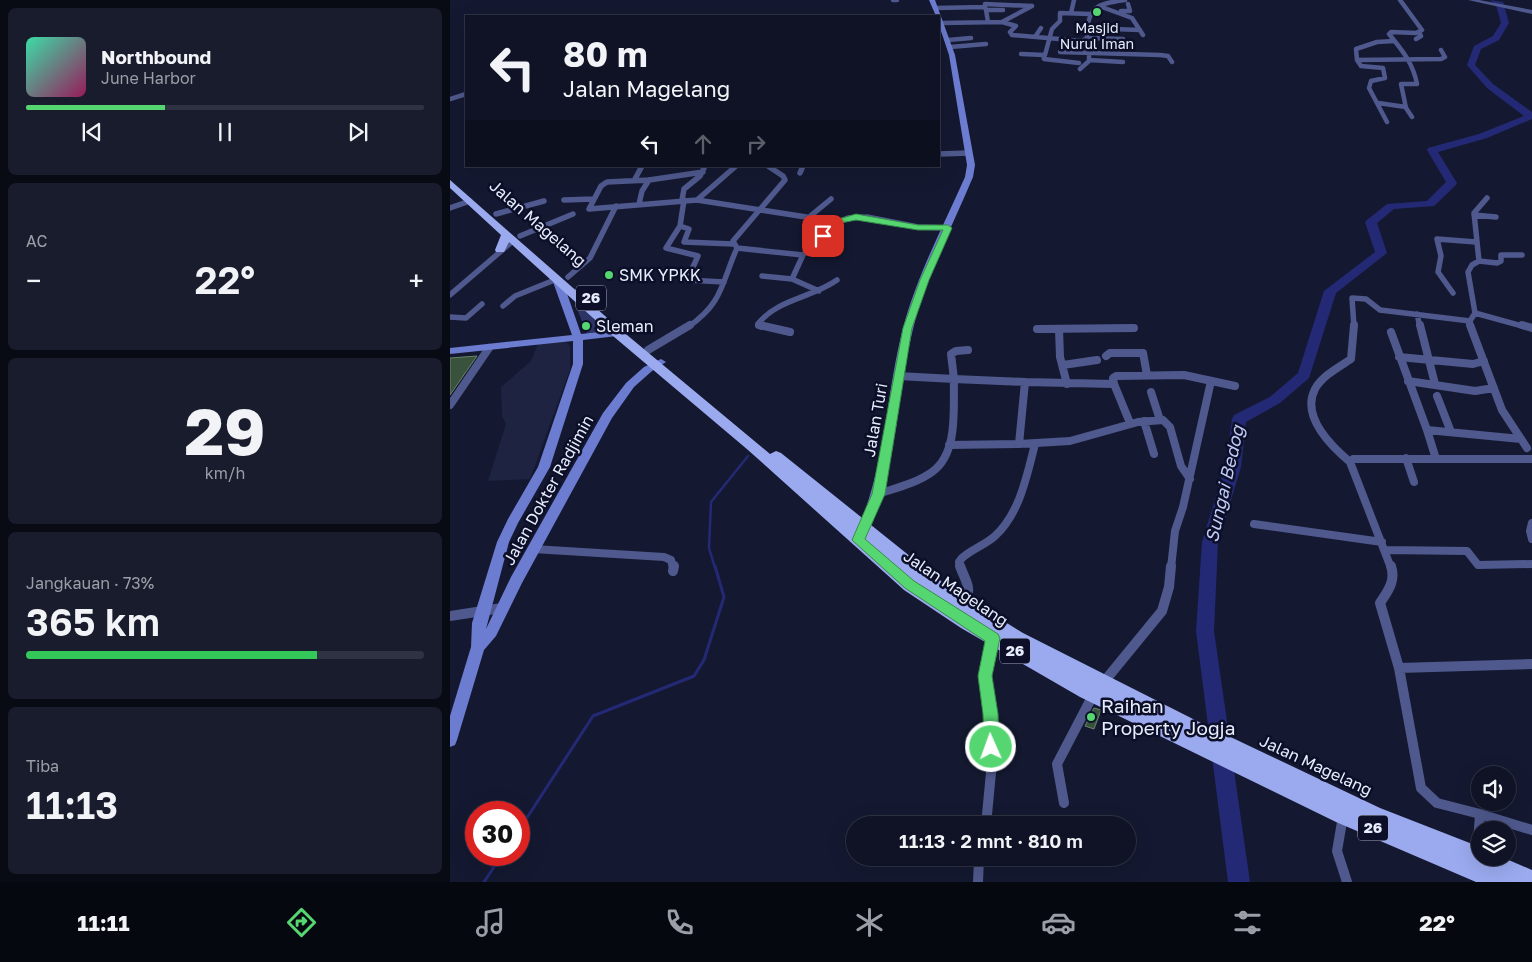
<!DOCTYPE html>
<html lang="id">
<head>
<meta charset="utf-8">
<style>
  :root { --surface:#0f1325; --page:#181c2d; --text:#f1f3f6; --muted:#9b9ea7; --line:#2f3242; --accent:#55d671 }
  body { margin:0; font-family:"Golos Text",sans-serif; background:var(--page); color:var(--text); height:100vh; display:flex; flex-direction:column; font-size:19px; white-space:nowrap }
  * { box-sizing:border-box; margin:0 }
  p { font-size:16px; color:var(--muted) }
  .icon { flex:none; width:28px; height:28px; fill:none; stroke:currentColor; stroke-width:2; stroke-linecap:round; stroke-linejoin:round }
  .map { position:relative; flex:1; overflow:hidden }
  .side { display:flex; flex-direction:column; gap:8px; padding:8px; background:#080a14; width:450px }
  .side>* { flex:none }
  .hud { position:absolute; left:15px; top:15px; width:475px; height:152px; border-radius:0px; box-shadow:0 5px 20px #0002,0 0 0 1px var(--line); background:#0f1325; color:var(--text); overflow:hidden }
  .controls { position:absolute; left:1021px; top:766px; display:grid; gap:10px }
  .controls a { display:grid; place-items:center; width:45px; height:45px; border-radius:50%; background:var(--surface); box-shadow:0 5px 20px #0002,0 0 0 1px var(--line); font-size:25px }
  .speed { position:absolute; left:15px; top:801px; display:flex; gap:10px; font-size:25px; font-weight:700; text-align:center }
  .speed>* { display:grid; place-content:center; width:65px; height:65px; border-radius:50%; background:var(--surface); box-shadow:0 5px 20px #0002,0 0 0 1px var(--line); line-height:1 }
  .speed .limit { border:8px solid #d22; background:#fff; color:#111 }
  .pin { position:absolute; display:grid; place-items:center; width:42px; height:42px; color:#fff; margin:-21px; border-radius:10px; box-shadow:0 2px 8px #0006 }
  .me { position:absolute; width:55px; margin:-28px; rotate:358deg; stroke-linejoin:round; filter:drop-shadow(0 0 4px #0008) }
  .turn { display:flex; align-items:center; gap:18px; height:105px; padding:0 15px; font-size:22px }
  .turn .icon { width:65px; height:65px; stroke-width:2.5 }
  .turn b { display:block; font-size:35px; line-height:42px }
  .lanes { display:flex; align-items:center; height:48px; padding:0 15px; background:#0003; justify-content:center; gap:25px; direction:ltr }
  .lanes .off { opacity:.35 }
  .big { font-size:38px; font-weight:600; line-height:1.1 }
  .side .card { flex:1; display:flex; flex-direction:column; justify-content:center; gap:8px; min-width:0; padding:0 18px; border-radius:8px; background:var(--page) }
  .side .dial { align-items:center; gap:0 }
  .dial b { font-size:65px; line-height:1 }
  .song { display:flex; align-items:center; gap:15px }
  .cover { width:60px; height:60px; border-radius:8px; background:linear-gradient(135deg,hsl(160 70% 55%),hsl(330 70% 35%)) }
  .played { height:5px; border-radius:2px; background:linear-gradient(90deg,var(--accent) 35%,var(--line) 35%) }
  .keys { display:flex; justify-content:space-around; direction:ltr }
  .heat { display:flex; justify-content:space-between; align-items:center; font-size:28px; direction:ltr }
  .charge { height:8px; border-radius:4px; background:linear-gradient(90deg,#34c759 73%,var(--line) 0) }
  .trip { position:absolute; left:396px; top:816px; width:290px; height:50px; border-radius:25px; background:var(--surface); box-shadow:0 5px 20px #0002,0 0 0 1px var(--line); font-weight:600; line-height:50px; text-align:center }
  .tabs { display:flex; height:80px; justify-content:space-around; align-items:center; background:#06080f; color:var(--muted) }
  .tabs .icon { width:35px; height:35px }
  .tabs .active { color:var(--accent) }
  .tabs b { font-size:22px; color:var(--text) }
  main { display:flex; flex:1; min-height:0 }
  .map>svg:first-child { display:block }
  .built { fill:#1d2341 }
  .green { fill:#2c3466 }
  .lines { fill:none; stroke-linecap:round; stroke-linejoin:round }
  .stream-far1 { stroke:#242976; stroke-width:2.5 }
  .stream { stroke:#242976; stroke-width:3 }
  .river { fill:#242976; fill-rule:evenodd }
  .building { fill:#39523c; stroke:#68836b }
  .minor-far3 { stroke:#4f598d; stroke-width:4.5 }
  .minor-far2 { stroke:#4f598d; stroke-width:5.5 }
  .minor-far1 { stroke:#4f598d; stroke-width:8 }
  .minor { stroke:#4f598d; stroke-width:10 }
  .tertiary { fill:#4f598d; fill-rule:evenodd }
  .secondary { fill:#6c7cd0; fill-rule:evenodd }
  .trunk { fill:#9baaef; fill-rule:evenodd }
  .route { fill:#55d671; stroke:#378b49 }
  .poi-dot { fill:#55d671; stroke:#0c0f27; stroke-width:2 }
  .labels { text-anchor:middle; stroke-width:5; stroke-linejoin:round; paint-order:stroke }
  .far-poi-label { font-size:14px; fill:#e8edfe; stroke:#0c0f27 }
  .shield { fill:#0c0f27; stroke:#a6aabe; stroke-width:1 }
  .shield-label { font-size:15px; font-weight:bold; fill:#e8edfe }
  .street-label { font-size:16px; fill:#e8edfe; stroke:#0c0f27 }
  .poi-label { font-size:16px; fill:#e8edfe; stroke:#0c0f27; text-anchor:start }
  .water-label { font-size:18px; font-style:italic; fill:#c0cbf7; stroke:#0c0f27 }
  .near-poi-label { font-size:19px; fill:#e8edfe; stroke:#0c0f27; text-anchor:start }
</style>
</head>
<body>
<main>
<section class="side">
<div class="card">
<div class="song"><i class="cover"></i><div><b>Northbound</b><p>June Harbor</p></div></div>
<div class="played"></div>
<div class="keys"><svg class="icon" aria-label="previous" viewBox="0 0 24 24"><path d="M18 5L8 12l10 7zM5 5v14"/></svg><svg class="icon" aria-label="pause" viewBox="0 0 24 24"><path d="M8 5v14M16 5v14"/></svg><svg class="icon" aria-label="next" viewBox="0 0 24 24"><path d="M6 5l10 7-10 7zM19 5v14"/></svg></div>
</div>
<div class="card"><p>AC</p>
<div class="heat"><a>−</a><b class="big">22°</b><a>+</a></div>
</div>
<div class="card dial"><b>29</b><p>km/h</p></div>
<div class="card"><p>Jangkauan · 73%</p><b class="big">365 km</b><div class="charge"></div></div>
<div class="card"><p>Tiba</p><b class="big">11:13</b></div>
</section>
<div class="map">
<svg width="1082" height="882" viewBox="0 0 1082 882">
  <rect width="100%" height="100%" fill="#141931"/>
  <path class="built" d="M 116,342 L 120,346 L 120,370 L 80,479 L 38,481 L 56,424 L 52,416 L 51,387 L 81,361 L 88,344 Z"/>
  <path class="green" d="M 130,305 L 156,329 L 155,332 L 137,333 L 126,307 Z"/>
  <g class="lines">
    <path class="stream-far1" d="M 265,568 L 259,548 L 261,502 L 298,456"/>
    <path class="stream" d="M 69,830 L 143,716 L 244,676 L 254,660 L 274,597 L 265,566
      M 34,882 L 52,855"/>
    <path class="river" d="M 1040,0 L 1053,2 L 1059,23 L 1049,40 L 1031,49 L 1025,65 L 1043,84 L 1082,112 L 1082,119 L 1037,138 L 988,152 L 1007,183 L 1006,185 L 984,206 L 944,209 L 927,223 L 937,253 L 886,293 L 859,378 L 830,403 L 796,422 L 791,467 L 768,542 L 764,631 L 800,882 L 778,882 L 746,631 L 752,542 L 775,467 L 782,419 L 784,415 L 820,397 L 848,373 L 874,291 L 925,252 L 915,222 L 917,220 L 937,204 L 977,201 L 996,182 L 977,150 L 978,148 L 1029,134 L 1074,116 L 1037,88 L 1017,65 L 1024,46 L 1043,36 L 1051,23 L 1046,5 Z"/>
  </g>
  <path class="building" d="M 27,356 L 0,395 L 0,358 Z
    M 644,708 L 651,710 L 644,729 L 635,726 Z"/>
  <g class="lines">
    <path class="minor-far3" d="M 443,0 L 447,0
      M 950,0 L 972,30 L 966,33 L 941,32 L 939,34 C 952,50 963,63 967,84 L 951,84 L 956,108 L 962,117
      M 649,6 L 682,18 L 693,35
      M 535,7 L 535,4 L 582,6
      M 485,8 L 535,7 L 536,10
      M 671,11 L 680,11 L 678,4
      M 621,13 L 624,0
      M 538,22 L 536,10 L 553,10
      M 552,22 L 582,6
      M 491,23 L 552,22 L 566,26 L 560,32 L 562,35 L 632,41
      M 637,28 L 690,30
      M 585,37 L 591,28
      M 637,38 L 673,39
      M 966,39 L 971,36 L 969,32
      M 498,40 L 521,38
      M 632,41 L 637,38 C 637,7 646,4 675,0
      M 500,47 L 536,44
      M 610,52 L 710,55 L 718,56 L 722,62
      M 571,54 L 595,55 L 602,29 L 610,21 L 610,13 L 640,14
      M 593,55 L 594,59 L 629,63
      M 639,60 L 673,62
      M 907,60 L 906,49 L 927,42 L 944,41
      M 630,69 L 639,61 L 639,53 L 632,41
      M 0,99 L 16,94
      M 928,103 L 956,107
      M 937,122 L 919,88 L 921,81 L 935,78 L 933,68 L 911,66 L 907,60 L 991,59 L 995,57 L 991,50"/>
    <path class="minor-far2" d="M 489,154 L 519,153
      M 253,172 L 199,180 L 157,182 L 151,186 L 139,209 L 247,200 L 286,166
      M 350,173 L 353,166
      M 185,179 L 192,166
      M 114,200 L 144,199
      M 232,200 L 234,189 L 250,176 L 255,166
      M 234,200 L 230,226 L 239,229 L 234,242 L 283,244
      M 247,200 L 388,222
      M 189,204 L 192,191 L 199,180
      M 0,208 L 20,201
      M 46,214 L 94,201
      M 1024,215 L 1046,217
      M 358,218 L 381,199
      M 230,226 L 216,248 L 248,256 L 237,280 L 274,282
      M 70,236 L 123,214
      M 287,248 L 353,255 L 388,222 L 398,218 L 417,217 L 468,227 L 498,228
      M 1029,261 L 1047,263 L 1051,261 L 1051,255 L 1072,255
      M 312,276 L 342,279 L 369,291
      M 118,277 L 140,258 L 166,206
      M 342,279 L 353,255
      M 1003,293 L 988,272 L 991,256 L 987,239 L 1026,242
      M 0,295 L 64,240
      M 53,306 L 65,296 L 107,279
      M 1025,313 L 1076,327
      M 967,314 L 970,327
      M 0,317 L 16,318 L 32,304
      M 238,327 C 273,303 271,284 287,248 L 283,241 L 335,180 L 333,176 L 318,166
      M 311,327 L 308,324 C 327,299 362,298 387,280
      M 904,327 L 902,298 L 916,299 L 930,310 L 1020,321
      M 1020,327 L 1020,321 L 1025,313 L 1018,272 L 1022,265 L 1029,261 L 1024,213 L 1037,198"/>
    <path class="minor-far1" d="M 309,325 L 340,332
      M 970,325 L 985,384
      M 1020,325 L 1052,410 L 1077,448
      M 1072,325 L 1082,328
      M 587,329 L 684,328
      M 609,329 L 610,357 L 617,384
      M 941,332 L 977,430
      M 198,350 L 240,325
      M 656,356 L 660,353 L 693,353 L 697,375
      M 949,357 L 1023,364 L 1034,361
      M 613,365 L 647,360
      M 958,381 L 1025,391 L 1044,388
      M 575,382 L 664,384
      M 701,392 L 710,420
      M 987,396 L 1001,432
      M 0,405 L 39,348
      M 694,421 L 704,454
      M 680,423 L 664,384 L 663,378 L 666,376 L 734,375 L 785,386
      M 569,444 L 620,441 L 688,422 L 713,420 L 720,427 L 731,466 L 740,479
      M 499,445 L 569,444 L 575,382 L 504,379 L 501,354 L 506,351 L 518,350
      M 956,458 L 964,482
      M 986,459 L 1082,459
      M 900,462 C 881,446 851,416 865,389 C 872,376 889,367 901,359 L 904,325
      M 428,494 C 446,488 467,483 482,472 C 509,453 503,407 504,379 L 448,376
      M 1082,523 L 1080,531 L 1082,539
      M 804,524 L 932,542
      M 83,549 L 214,557 L 221,560 L 223,568
      M 936,550 L 1017,551 L 1028,565 L 1082,564
      M 511,568 L 509,562 L 512,558 C 522,549 535,545 545,536 C 570,513 577,475 585,444
      M 721,568 L 725,531 L 733,507 L 761,381
      M 941,568 L 900,462 L 903,459 L 986,459 L 977,430 L 1071,439"/>
    <path class="minor" d="M 510,566 C 516,583 524,589 512,605
      M 941,566 C 946,581 938,591 930,603 L 949,668 L 971,788 L 987,803 L 1030,814 L 1027,856
      M 223,571 L 224,566
      M 0,616 L 52,608
      M 949,668 L 1082,664
      M 653,683 L 712,611 L 719,587 L 721,566
      M 614,803 L 607,764 L 643,695
      M 1030,814 L 1082,830
      M 893,816 L 887,851 L 897,882
      M 536,825 L 542,762 L 540,714 L 535,676 L 543,638
      M 528,882 L 529,858"/>
    <path class="tertiary" d="M 1018,0 L 1029,0 L 1082,10 L 1082,14 Z"/>
    <path class="secondary" d="M 479,0 L 485,0 L 505,55 L 525,165 L 523,177 C 502,227 476,276 463,329 C 446,398 448,469 417,535 L 415,538 L 407,538 L 405,535 C 436,469 435,398 453,328 C 467,275 493,227 515,177 L 517,165 L 499,55 L 489,25 L 489,16 L 486,16 Z
      M 107,276 L 112,279 L 131,334 L 167,330 L 172,333 L 167,336 L 133,340 L 133,364 L 100,467 L 68,523 L 59,542 L 36,629 L 61,577 L 153,413 L 176,383 L 194,367 L 211,359 L 216,362 L 202,371 L 184,387 L 162,418 L 72,583 L 46,636 L 34,650 L 7,740 L 5,745 L 0,747 L 0,716 L 21,647 L 22,623 L 47,542 L 58,519 L 88,467 L 123,364 L 123,341 L 0,354 L 0,348 L 122,335 L 102,279 Z"/>
    <path class="trunk" d="M 0,180 L 171,330 L 320,454 L 326,451 L 331,453 L 496,585 L 573,633 L 747,721 L 930,808 L 1030,847 L 1030,858 L 1054,858 L 1082,870 L 1082,882 L 1026,882 L 886,822 L 630,697 L 511,628 L 454,590 L 298,450 L 163,336 L 59,242 L 54,252 L 46,252 L 45,250 L 51,235 L 0,188 Z"/>
  </g>
  <path class="route" d="M 406,214 L 468,225 L 498,225 L 502,228 L 479,280 L 462,328 L 435,494 L 415,539 L 464,581 L 548,634 L 550,638 L 542,676 L 548,714 L 549,747 L 547,752 L 541,754 L 536,752 L 534,747 L 533,714 L 528,676 L 535,641 L 455,588 L 402,540 L 422,494 L 453,328 L 470,280 L 493,230 L 468,230 L 406,220 L 391,223 L 376,238 L 369,236 L 385,220 Z"/>
  <g class="poi-dot">
    <circle cx="647" cy="12" r="5"/>
    <circle cx="159" cy="275" r="5"/>
    <circle cx="136" cy="326" r="5"/>
    <circle cx="641" cy="717" r="5"/>
  </g>
  <g class="labels">
    <g class="far-poi-label">
      <text x="647" y="33">Masjid<tspan x="647" dy="16">Nurul Iman</tspan></text>
    </g>
    <g class="shield">
      <rect x="126" y="285.5" width="30" height="25" rx="4"/>
      <rect x="550" y="638.5" width="30" height="25" rx="4"/>
      <rect x="908" y="815.5" width="30" height="25" rx="4"/>
    </g>
    <g class="shield-label">
      <text x="141" y="303">26</text>
      <text x="565" y="656">26</text>
      <text x="923" y="833">26</text>
    </g>
    <g class="street-label">
      <text transform="translate(88 223) rotate(41)" y="6">Jalan Magelang</text>
      <text transform="translate(425 420) rotate(-80)" y="6">Jalan Turi</text>
      <text transform="translate(98 490) rotate(-61)" y="6">Jalan Dokter Radjimin</text>
      <text transform="translate(506 588) rotate(34)" y="6">Jalan Magelang</text>
      <text transform="translate(866 765) rotate(25)" y="6">Jalan Magelang</text>
    </g>
    <g class="poi-label">
      <text x="169" y="281">SMK YPKK</text>
      <text x="146" y="332">Sleman</text>
    </g>
    <g class="water-label">
      <text transform="translate(775 484) rotate(-77)" y="6">Sungai Bedog</text>
    </g>
    <g class="near-poi-label">
      <text x="651" y="713">Raihan<tspan x="651" dy="22">Property Jogja</tspan></text>
    </g>
  </g>
</svg>
<div class="controls">
<a><svg class="icon" aria-label="sound" viewBox="0 0 24 24"><path d="M4 9h4l5-4v14l-5-4H4zM17 9q2 3 0 6"/></svg></a>
<a><svg class="icon" aria-label="layers" viewBox="0 0 24 24"><path d="M12 4l9 5-9 5-9-5zM3 14l9 5 9-5"/></svg></a>
</div>
<div class="speed"><div class="limit">30</div></div>
<div class="pin" style="left:373px;top:236px;background:#d93025"><svg class="icon" aria-label="arrive" viewBox="0 0 24 24"><path d="M6 21V4h12l-3 4 3 4H6"/></svg></div>
<svg class="me" style="left:541px;top:747px" viewBox="-20 -20 40 40"><circle r="17" fill="#55d671" stroke="#fff" stroke-width="3"/><path d="M0-11L8 9 0 5-8 9z" fill="#fff"/></svg>
<div class="trip">11:13 · 2 mnt · 810 m</div>
<div class="hud">
<div class="turn"><svg class="icon" aria-label="left" viewBox="0 0 24 24"><path d="M17 20v-9H6M10 6l-5 5 5 5"/></svg><div><b>80 m</b>Jalan Magelang</div></div>
<div class="lanes"><svg class="icon" aria-label="left" viewBox="0 0 24 24"><path d="M17 20v-9H6M10 6l-5 5 5 5"/></svg><svg class="icon off" aria-label="ahead" viewBox="0 0 24 24"><path d="M12 20V5M6 11l6-6 6 6"/></svg><svg class="icon off" aria-label="right" viewBox="0 0 24 24"><path d="M7 20v-9h11M14 6l5 5-5 5"/></svg></div>
</div>
</div>
</main>
<nav class="tabs">
<b>11:11</b>
<svg class="icon active" aria-label="directions" viewBox="0 0 24 24"><path d="M12 3l9 9-9 9-9-9zM9 14v-3h6M13 9l2 2-2 2"/></svg>
<svg class="icon" aria-label="music" viewBox="0 0 24 24"><path d="M9 18V5l10-2v13"/><circle cx="6" cy="18" r="3"/><circle cx="16" cy="16" r="3"/></svg>
<svg class="icon" aria-label="phone" viewBox="0 0 24 24"><path d="M5 4h4l2 5-3 2q2 4 5 5l2-3 5 2v4C11 20 4 13 5 4z"/></svg>
<svg class="icon" aria-label="climate" viewBox="0 0 24 24"><path d="M12 3v18M4 7l16 10M4 17L20 7"/></svg>
<svg class="icon" aria-label="car" viewBox="0 0 24 24"><path d="M5 17H2v-5l4-1 3-4h7l3 4 3 1v5h-3M9 17h6M6 11h13"/><circle cx="7" cy="17" r="2"/><circle cx="17" cy="17" r="2"/></svg>
<svg class="icon" aria-label="filters" viewBox="0 0 24 24"><path d="M4 7h16M4 17h16"/><circle cx="9" cy="7" r="2"/><circle cx="15" cy="17" r="2"/></svg>
<b>22°</b>
</nav>
</body>
</html>
